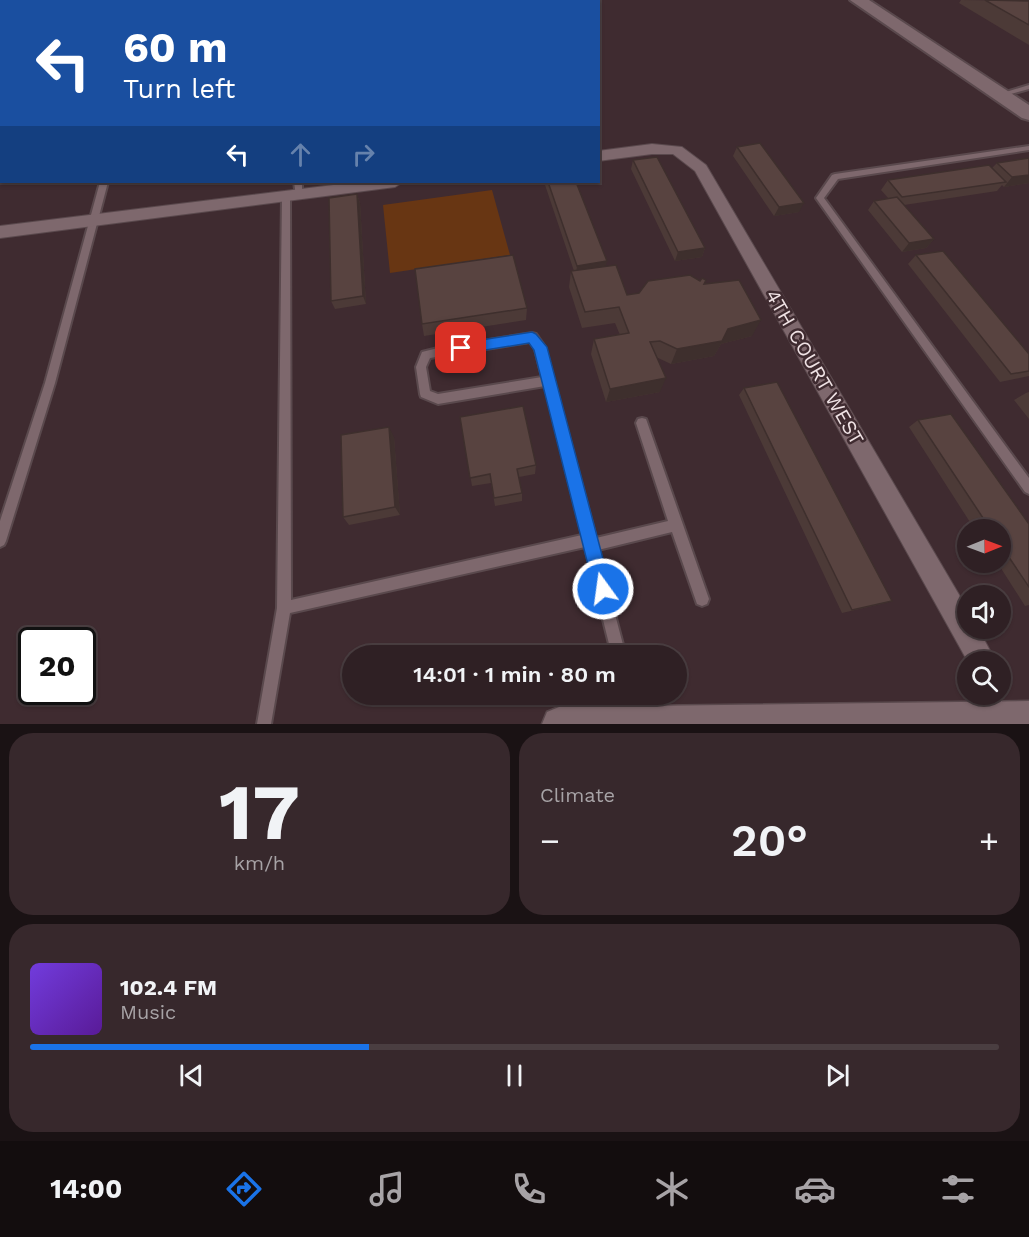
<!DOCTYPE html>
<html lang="en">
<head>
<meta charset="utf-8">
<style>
  :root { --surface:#2f2024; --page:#37282c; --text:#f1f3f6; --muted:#a7a3a6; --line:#4a3e41; --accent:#1a73e8 }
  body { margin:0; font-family:"Work Sans",sans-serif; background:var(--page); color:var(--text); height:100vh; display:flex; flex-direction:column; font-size:22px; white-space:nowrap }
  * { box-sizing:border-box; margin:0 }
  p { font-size:20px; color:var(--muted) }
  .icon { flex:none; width:33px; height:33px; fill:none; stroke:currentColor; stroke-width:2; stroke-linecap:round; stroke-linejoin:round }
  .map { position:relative; height:724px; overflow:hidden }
  .drawer { display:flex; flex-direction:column; gap:9px; padding:9px; background:#1a1214; flex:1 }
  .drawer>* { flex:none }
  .guide { position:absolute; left:0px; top:0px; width:600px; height:183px; box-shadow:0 2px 4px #0004,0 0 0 2px var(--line); background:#1a4fa0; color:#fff; overflow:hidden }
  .needle { width:39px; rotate:89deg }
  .fabs { position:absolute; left:957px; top:519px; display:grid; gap:12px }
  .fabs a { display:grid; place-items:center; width:54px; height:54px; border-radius:50%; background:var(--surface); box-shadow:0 2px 4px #0004,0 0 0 2px var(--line); font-size:30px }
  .speed { position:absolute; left:18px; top:627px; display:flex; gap:12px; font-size:30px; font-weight:700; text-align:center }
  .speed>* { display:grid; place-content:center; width:78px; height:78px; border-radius:50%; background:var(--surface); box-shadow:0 2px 4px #0004,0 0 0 2px var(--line); line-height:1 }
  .speed .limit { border:3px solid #111; border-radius:9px; background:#fff; color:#111 }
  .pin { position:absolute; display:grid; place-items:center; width:51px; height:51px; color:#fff; margin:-26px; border-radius:12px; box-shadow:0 3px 9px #0006 }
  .me { position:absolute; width:66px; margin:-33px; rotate:346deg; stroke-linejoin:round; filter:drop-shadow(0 0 4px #0008) }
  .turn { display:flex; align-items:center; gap:21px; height:126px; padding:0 24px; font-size:27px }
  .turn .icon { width:78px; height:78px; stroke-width:2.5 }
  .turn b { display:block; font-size:42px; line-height:51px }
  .lanes { display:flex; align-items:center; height:57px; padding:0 24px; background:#0003; justify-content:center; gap:30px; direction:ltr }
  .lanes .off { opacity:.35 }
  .big { font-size:45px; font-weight:600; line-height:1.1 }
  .drawer .tile { flex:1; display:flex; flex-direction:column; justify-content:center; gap:9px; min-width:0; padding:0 21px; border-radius:24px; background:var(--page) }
  .drawer .dial { align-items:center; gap:0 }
  .dial b { font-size:78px; line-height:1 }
  .song { display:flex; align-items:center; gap:18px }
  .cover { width:72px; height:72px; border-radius:9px; background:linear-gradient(135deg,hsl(260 70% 55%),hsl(270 70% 35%)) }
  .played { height:6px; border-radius:3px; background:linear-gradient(90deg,var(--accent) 35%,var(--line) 35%) }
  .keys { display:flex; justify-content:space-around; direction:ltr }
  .heat { display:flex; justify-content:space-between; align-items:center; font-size:33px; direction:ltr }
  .drawer .tiles { flex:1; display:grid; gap:9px; grid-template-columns:1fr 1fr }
  .tile:last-child { grid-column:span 2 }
  .trip { position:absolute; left:342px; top:645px; width:345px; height:60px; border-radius:30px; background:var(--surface); box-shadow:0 2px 4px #0004,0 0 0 2px var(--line); font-weight:600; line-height:60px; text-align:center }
  .dock { display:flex; height:96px; justify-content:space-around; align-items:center; background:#130d0e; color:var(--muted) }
  .dock .icon { width:42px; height:42px }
  .dock .active { color:var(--accent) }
  .dock b { font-size:27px; color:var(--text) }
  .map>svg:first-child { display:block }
  .green { fill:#683613 }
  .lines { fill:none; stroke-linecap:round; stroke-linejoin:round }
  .service-casing { stroke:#5a494d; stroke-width:4 }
  .minor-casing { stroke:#5a494d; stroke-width:2 }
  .tertiary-casing { stroke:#5a494d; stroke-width:3 }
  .secondary-casing { stroke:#5a494d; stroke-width:4 }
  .service { fill:#7e686d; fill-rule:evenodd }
  .minor { fill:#7e686d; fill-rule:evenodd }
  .tertiary { fill:#7e686d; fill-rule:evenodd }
  .secondary { fill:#7e686d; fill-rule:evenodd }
  .wall { fill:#4c3a37 }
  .shaded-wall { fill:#3e2f2d }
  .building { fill:#584340; stroke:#3e2f2d; stroke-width:1.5 }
  .route { fill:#1a73e8; stroke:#114b97; stroke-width:1.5 }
  .labels { text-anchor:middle; stroke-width:5; stroke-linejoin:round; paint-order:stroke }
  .street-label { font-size:20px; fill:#f0e3e5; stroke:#3f2b30 }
</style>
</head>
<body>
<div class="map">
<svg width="1029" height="724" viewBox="0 0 1029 724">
  <rect width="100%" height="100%" fill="#3f2b30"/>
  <path class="green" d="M 492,190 L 510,255 L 390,273 L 383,205 Z"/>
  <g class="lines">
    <g class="service-casing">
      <path id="service" d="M 49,0 L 55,0 L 48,2 Z
        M 162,0 L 168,0 L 168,2 L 162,2 Z
        M 299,0 L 305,0 L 305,2 L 299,2 Z
        M 411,0 L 417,0 L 417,2 L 411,2 Z
        M 481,0 L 497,0 L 495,2 L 477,2 Z
        M 0,48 L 2,48 L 2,52 L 0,52 Z
        M 1029,85 L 1029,89 L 1000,97 L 996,95 Z
        M 0,136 L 2,136 L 2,140 L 0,140 Z
        M 1029,146 L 1029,150 L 838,179 L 824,198 L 1029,478 L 1029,494 L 1025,492 L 816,198 L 832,175 L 835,174 Z
        M 100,182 L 108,182 L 55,383 L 6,541 L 4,545 L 0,547 L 0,521 L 45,383 Z
        M 294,182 L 302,182 L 302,196 L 296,196 Z
        M 286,193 L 290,196 L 291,600 L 582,535 L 545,386 L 438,404 L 421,397 L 420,394 L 416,367 L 422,352 L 438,348 L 532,333 L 536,334 L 545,347 L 596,538 L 668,521 L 636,423 L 638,419 L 642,418 L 646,419 L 709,599 L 707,604 L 702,606 L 697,604 L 672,532 L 598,550 L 626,656 L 612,656 L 585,547 L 290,613 L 271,724 L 257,724 L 277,608 L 282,196 ZM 530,342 L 535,349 L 542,377 L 438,394 L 430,391 L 426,367 L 430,358 Z
        M 622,694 L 636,694 L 643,720 L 642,724 L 630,724 Z"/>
    </g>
    <g class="minor-casing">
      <path id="minor" d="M 652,144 L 682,147 L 706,165 L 968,610 L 968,628 L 978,628 L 996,662 L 968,662 L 695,171 L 673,154 L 652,154 L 598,161 L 598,151 Z
        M 358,182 L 403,182 L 395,187 L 0,238 L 0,226 Z
        M 1000,689 L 1005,724 L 977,724 L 976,694 L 1000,694 Z"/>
    </g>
    <g class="tertiary-casing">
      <path id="tertiary" d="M 1029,701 L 1029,724 L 542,724 L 547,712 L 559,707 Z"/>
    </g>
    <g class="secondary-casing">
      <path id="secondary" d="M 850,0 L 869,0 L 1029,105 L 1029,120 L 1022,118 Z"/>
    </g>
    <use href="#service" class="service"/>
    <use href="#minor" class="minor"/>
    <use href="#tertiary" class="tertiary"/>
    <use href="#secondary" class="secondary"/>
  </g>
  <path class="wall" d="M 961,0 L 1029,1 L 1029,45 L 959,3 Z
    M 737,147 L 799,212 L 774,216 L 733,156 Z
    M 1029,158 L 1029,183 L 1004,187 L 1002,185 L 997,191 L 904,205 L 934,239 L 926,248 L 902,252 L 868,210 L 874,201 L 889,199 L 881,190 L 888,180 L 992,168 L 997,163 Z
    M 633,160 L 705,248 L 702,257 L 675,261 L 631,169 Z
    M 544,182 L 576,182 L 606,266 L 627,295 L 705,284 L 752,336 L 721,344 L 714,356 L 671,364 L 656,357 L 660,392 L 606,402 L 591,354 L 594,339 L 620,335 L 615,323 L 582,328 L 569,287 L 571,271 L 574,271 Z
    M 357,194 L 360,203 L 366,304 L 335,309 L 331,301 Z
    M 916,255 L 1029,354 L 1029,376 L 1000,382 L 908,264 Z
    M 527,308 L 526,320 L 424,336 L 422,324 Z
    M 744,388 L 892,601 L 881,604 L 842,613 L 739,395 Z
    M 1029,392 L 1029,419 L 1014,400 L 1026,393 Z
    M 460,417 L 536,465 L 535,474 L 519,477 L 522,493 L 522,501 L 495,506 L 491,483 L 472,486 Z
    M 918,420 L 1029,524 L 1029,605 L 1025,606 L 997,562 L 1000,562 L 1000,530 L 975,530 L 909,427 Z
    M 394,437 L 400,515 L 349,525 L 343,517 Z"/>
  <path class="shaded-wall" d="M 1029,175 L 1029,183 L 1004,187 L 1012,177 Z
    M 357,194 L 360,203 L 366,304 L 363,296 Z
    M 804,203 L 799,212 L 774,216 L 779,207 Z
    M 934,239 L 926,248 L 902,252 L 909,243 Z
    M 705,248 L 702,257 L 675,261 L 678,252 Z
    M 607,261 L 605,270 L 576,275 L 577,266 Z
    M 761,320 L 752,336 L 721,344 L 714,356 L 671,364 L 677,349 L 728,329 Z
    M 666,378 L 660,392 L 606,402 L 610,389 Z
    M 389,427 L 394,437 L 400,515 L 395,507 Z"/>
  <path class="building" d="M 985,0 L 1029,1 L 1029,25 Z
    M 760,143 L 804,203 L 779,207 L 737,147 Z
    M 657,157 L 705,248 L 678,252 L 633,160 Z
    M 1029,158 L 1029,175 L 1012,177 L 997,163 Z
    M 989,165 L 1006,182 L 902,197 L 888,180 Z
    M 548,182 L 576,182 L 607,261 L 577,266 Z
    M 357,194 L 363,296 L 331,301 L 329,198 Z
    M 897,197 L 934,239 L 909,243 L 874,201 Z
    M 943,251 L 1029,354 L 1029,371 L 1011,374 L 916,255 Z
    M 513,255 L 527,308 L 422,324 L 415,269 Z
    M 616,265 L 627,295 L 639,293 L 648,281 L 690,275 L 700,281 L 702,278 L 706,280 L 704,284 L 739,280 L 761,320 L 728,329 L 722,341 L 677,349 L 660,341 L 650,342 L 666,378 L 610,389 L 594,339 L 629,333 L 619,307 L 585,312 L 571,271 Z
    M 777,382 L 892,601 L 852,610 L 744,388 Z
    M 523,406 L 536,465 L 517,469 L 522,493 L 494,498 L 490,474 L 470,478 L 460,417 Z
    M 951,414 L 1029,524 L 1029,587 L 1000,544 L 1000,530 L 991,530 L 918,420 Z
    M 389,427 L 395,507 L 343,517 L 341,435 Z"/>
  <path class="route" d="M 532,332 L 536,334 L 547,347 L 611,589 L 609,595 L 603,598 L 596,595 L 594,589 L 534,350 L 529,343 L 461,354 L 455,348 L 461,343 Z"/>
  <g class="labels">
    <g class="street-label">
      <text transform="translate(815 367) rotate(60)" y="7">4TH COURT WEST</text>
    </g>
  </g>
</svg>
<div class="fabs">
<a><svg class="needle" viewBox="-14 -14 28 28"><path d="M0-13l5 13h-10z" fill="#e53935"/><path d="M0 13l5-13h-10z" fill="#a7a3a6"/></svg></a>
<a><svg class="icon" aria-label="sound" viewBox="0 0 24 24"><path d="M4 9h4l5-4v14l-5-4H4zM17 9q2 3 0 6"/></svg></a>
<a><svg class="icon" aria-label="search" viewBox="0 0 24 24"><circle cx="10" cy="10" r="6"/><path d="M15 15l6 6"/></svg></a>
</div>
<div class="speed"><div class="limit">20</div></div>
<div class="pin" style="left:461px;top:348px;background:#d93025"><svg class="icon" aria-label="arrive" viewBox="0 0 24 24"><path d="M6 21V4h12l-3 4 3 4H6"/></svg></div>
<svg class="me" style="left:603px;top:589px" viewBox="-20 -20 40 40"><circle r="17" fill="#1a73e8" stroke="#fff" stroke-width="3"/><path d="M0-11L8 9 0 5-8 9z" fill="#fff"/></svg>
<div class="trip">14:01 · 1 min · 80 m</div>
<div class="guide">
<div class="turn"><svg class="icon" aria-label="left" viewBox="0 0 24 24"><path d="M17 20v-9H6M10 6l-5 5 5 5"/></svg><div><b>60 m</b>Turn left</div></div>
<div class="lanes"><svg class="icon" aria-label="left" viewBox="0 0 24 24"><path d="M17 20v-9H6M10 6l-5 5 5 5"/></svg><svg class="icon off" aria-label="ahead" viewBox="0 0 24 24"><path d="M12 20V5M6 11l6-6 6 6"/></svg><svg class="icon off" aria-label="right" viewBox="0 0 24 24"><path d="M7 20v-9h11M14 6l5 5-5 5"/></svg></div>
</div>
</div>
<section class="drawer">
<div class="tiles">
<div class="tile dial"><b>17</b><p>km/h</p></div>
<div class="tile"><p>Climate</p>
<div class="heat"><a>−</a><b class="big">20°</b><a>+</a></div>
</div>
<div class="tile">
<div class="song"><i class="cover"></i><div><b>102.4 FM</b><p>Music</p></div></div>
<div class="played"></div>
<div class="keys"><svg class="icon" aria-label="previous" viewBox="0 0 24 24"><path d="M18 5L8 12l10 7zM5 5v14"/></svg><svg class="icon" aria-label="pause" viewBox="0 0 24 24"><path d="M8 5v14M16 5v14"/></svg><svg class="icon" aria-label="next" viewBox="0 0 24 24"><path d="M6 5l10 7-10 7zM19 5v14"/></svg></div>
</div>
</div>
</section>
<nav class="dock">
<b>14:00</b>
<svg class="icon active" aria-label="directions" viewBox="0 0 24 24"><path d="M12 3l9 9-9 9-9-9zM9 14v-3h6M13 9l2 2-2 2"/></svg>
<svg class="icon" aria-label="music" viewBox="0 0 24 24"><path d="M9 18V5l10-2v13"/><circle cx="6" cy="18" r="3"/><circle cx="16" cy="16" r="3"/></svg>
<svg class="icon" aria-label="phone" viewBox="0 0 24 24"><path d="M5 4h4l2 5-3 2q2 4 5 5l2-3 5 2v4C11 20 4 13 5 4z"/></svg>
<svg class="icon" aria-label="climate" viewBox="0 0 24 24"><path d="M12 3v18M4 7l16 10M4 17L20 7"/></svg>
<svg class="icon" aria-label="car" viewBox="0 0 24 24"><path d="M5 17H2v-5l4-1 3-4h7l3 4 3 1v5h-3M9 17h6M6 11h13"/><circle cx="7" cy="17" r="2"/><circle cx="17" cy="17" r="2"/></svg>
<svg class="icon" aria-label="filters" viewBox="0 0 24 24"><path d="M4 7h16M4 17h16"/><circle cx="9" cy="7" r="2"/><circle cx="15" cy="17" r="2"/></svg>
</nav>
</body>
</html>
